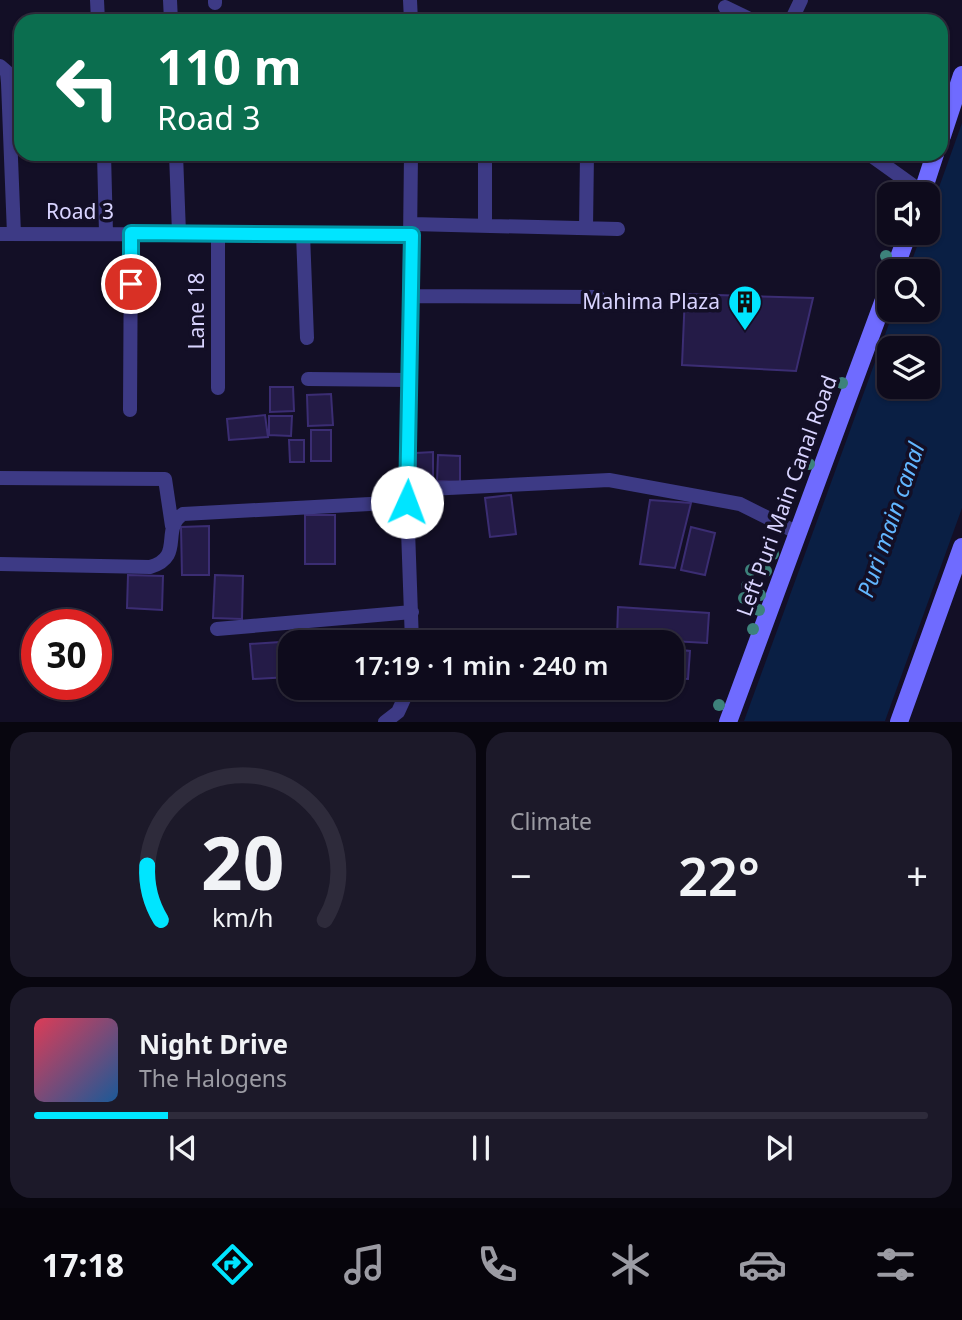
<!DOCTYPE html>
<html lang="en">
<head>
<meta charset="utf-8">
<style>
  :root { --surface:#0e0b1c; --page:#1c1929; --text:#f1f3f6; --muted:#9b9ba3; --line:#2e2b3b; --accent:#00e5ff }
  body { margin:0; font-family:"Noto Sans",sans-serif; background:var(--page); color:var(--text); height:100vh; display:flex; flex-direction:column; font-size:26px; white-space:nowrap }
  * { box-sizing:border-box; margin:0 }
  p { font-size:23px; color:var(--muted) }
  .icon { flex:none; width:38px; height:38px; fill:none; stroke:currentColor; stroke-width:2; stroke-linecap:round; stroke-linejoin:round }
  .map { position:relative; height:722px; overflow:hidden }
  .details { display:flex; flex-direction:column; gap:10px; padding:10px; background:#08060f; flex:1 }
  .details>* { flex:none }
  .guide { position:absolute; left:14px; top:14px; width:934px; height:147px; border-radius:21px; box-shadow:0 2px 5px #0004,0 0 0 2px var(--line); background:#0b6e4f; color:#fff; overflow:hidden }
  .tools { position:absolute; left:877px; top:182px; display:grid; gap:14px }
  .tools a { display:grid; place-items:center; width:63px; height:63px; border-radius:14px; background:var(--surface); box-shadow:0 2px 5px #0004,0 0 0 2px var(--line); font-size:35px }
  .speed { position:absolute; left:21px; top:609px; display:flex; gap:14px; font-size:35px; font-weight:700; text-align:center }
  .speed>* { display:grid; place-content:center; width:91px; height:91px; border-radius:50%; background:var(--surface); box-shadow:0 2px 5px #0004,0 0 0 2px var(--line); line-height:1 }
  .speed .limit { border:10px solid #d22; background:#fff; color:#111 }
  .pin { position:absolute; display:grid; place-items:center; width:60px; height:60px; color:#fff; margin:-30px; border:4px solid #fff; border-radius:50%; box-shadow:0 2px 7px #0007 }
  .me { position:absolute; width:77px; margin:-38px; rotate:2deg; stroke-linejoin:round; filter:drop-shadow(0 0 5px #0008) }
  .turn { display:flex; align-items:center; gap:24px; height:147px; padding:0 28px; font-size:32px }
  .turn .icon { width:91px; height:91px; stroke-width:2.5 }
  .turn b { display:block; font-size:49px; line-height:60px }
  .big { font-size:52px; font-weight:600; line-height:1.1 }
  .details .tile { flex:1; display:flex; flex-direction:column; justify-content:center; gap:10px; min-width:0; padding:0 24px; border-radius:21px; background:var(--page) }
  .details .dial { align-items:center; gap:0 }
  .dial svg { height:182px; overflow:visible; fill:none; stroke:var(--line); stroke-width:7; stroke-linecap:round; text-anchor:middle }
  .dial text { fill:var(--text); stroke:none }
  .song { display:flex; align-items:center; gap:21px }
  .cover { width:84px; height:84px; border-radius:10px; background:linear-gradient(135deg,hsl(350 70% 55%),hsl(210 70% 35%)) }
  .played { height:7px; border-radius:4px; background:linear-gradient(90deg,var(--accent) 15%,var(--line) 15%) }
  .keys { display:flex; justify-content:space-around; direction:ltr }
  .heat { display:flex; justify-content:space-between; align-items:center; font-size:38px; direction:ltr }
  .details .tiles { flex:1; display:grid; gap:10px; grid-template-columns:1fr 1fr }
  .tile:last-child { grid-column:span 2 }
  .trip { position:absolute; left:278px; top:630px; width:406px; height:70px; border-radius:21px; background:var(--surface); box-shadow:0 2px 5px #0004,0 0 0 2px var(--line); font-weight:600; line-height:70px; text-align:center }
  .tab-bar { display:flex; height:112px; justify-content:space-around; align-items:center; background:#06040b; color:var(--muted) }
  .tab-bar .icon { width:49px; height:49px }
  .tab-bar .selected { color:var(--accent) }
  .tab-bar b { font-size:32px; color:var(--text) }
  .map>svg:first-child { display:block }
  .water { fill:#0a1f44; fill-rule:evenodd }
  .building { fill:#241b47; stroke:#3b2d73; stroke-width:2 }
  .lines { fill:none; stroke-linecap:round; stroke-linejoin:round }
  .street { stroke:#3d3a85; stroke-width:14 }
  .secondary { stroke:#6f6bff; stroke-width:18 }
  .tree { fill:#3d827b }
  .route-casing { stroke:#0095a6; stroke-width:18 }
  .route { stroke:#00e5ff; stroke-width:12 }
  .labels { text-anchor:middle; stroke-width:7; stroke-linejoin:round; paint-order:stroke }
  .street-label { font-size:21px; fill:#d9d4ff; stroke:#130f26 }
  .poi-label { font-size:21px; fill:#d9d4ff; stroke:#130f26; text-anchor:end }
  .water-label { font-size:23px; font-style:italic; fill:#62b6ff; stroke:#130f26 }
</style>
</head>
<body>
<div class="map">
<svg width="962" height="722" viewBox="0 0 962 722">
  <rect width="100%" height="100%" fill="#130f26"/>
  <path class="water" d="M 962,123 L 962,508 L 885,721 L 744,721 L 894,310 L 928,310 L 928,271 L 908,271 L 922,233 L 928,233 L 928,218 ZM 889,348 L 928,348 L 928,387 L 889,387 Z"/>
  <path class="building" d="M 685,294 L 813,298 L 796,371 L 682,365 Z
    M 270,387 L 293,387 L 294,411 L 270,412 Z
    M 331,394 L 333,425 L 308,426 L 307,395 Z
    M 265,415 L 268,437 L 229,440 L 227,419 Z
    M 269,416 L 292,416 L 291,436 L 269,435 Z
    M 311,430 L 331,430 L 331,461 L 311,461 Z
    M 289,440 L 304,440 L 304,462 L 290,462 Z
    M 433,452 L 433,482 L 416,483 L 416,453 Z
    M 438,455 L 460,456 L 460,482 L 437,481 Z
    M 511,495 L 516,534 L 490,537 L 485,498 Z
    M 650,500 L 691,503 L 675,568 L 640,564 Z
    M 305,515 L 335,515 L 335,564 L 305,564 Z
    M 209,526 L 209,575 L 182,575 L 181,527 Z
    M 691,527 L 715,533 L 705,575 L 681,570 Z
    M 128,575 L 163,576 L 162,610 L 127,608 Z
    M 215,575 L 243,576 L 242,619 L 213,618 Z
    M 618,607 L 709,613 L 707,643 L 617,638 Z
    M 419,635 L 463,635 L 463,642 L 419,642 Z
    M 296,641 L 290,642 L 290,677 L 253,679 L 250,644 Z
    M 672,649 L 690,651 L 688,679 L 672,678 Z
    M 425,688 L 463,688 L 463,691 L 425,693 Z"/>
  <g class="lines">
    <path class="street" d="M 97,0 L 98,21
      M 170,0 L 171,21
      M 410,0 L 411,21
      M 215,3 L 215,0
      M 725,7 L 754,21
      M 791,21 L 801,0
      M 0,66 L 7,72 L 8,83 L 14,234
      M 104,154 L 106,233
      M 176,154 L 179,233
      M 411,154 L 407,502 L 412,642
      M 485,154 L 485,226
      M 869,154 L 922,192
      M 412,224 L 618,229
      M 586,228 L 587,154
      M 0,234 L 412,235
      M 303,234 L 307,338
      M 411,296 L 598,297
      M 308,379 L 410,380
      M 218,388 L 218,234
      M 130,410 L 131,233
      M 0,478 L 165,479 L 172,526
      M 408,490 L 609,480 L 740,504 L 798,533
      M 0,564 L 150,567 C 185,557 160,529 183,514 L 407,502
      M 217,629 L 412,612
      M 385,722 L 398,712 L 409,688"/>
    <path class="secondary" d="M 942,136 L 962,75
      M 922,194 L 935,154
      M 894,271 L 908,233
      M 728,722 L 889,286
      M 899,722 L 962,547"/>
  </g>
  <g class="tree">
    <circle cx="886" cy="256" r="6"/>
    <circle cx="842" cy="383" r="6"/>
    <circle cx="809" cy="464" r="6"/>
    <circle cx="773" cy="554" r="6"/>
    <circle cx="751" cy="570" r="6"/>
    <circle cx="766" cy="571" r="6"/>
    <circle cx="747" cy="586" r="6"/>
    <circle cx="760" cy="595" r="6"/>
    <circle cx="744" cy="598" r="6"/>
    <circle cx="759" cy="610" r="6"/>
    <circle cx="753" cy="629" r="6"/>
    <circle cx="719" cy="705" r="6"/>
  </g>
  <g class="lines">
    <g class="route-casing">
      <path id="route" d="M 131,284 L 131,233 L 412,235 L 407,502"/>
    </g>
    <use href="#route" class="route"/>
  </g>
  <defs>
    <g id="building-pin" transform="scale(1.75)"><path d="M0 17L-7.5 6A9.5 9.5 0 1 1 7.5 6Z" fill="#00e5ff" stroke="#130f26"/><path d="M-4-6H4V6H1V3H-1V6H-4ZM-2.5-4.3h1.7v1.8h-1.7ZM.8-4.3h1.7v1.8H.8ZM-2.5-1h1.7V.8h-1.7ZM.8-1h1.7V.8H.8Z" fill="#111"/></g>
  </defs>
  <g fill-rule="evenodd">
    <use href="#building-pin" x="745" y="302"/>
  </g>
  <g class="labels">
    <g class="street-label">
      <text x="80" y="219">Road 3</text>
      <text transform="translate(197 311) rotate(-90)" y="7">Lane 18</text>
      <text transform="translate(787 496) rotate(-70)" y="7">Left Puri Main Canal Road</text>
    </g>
    <g class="poi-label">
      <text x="720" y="309">Mahima Plaza</text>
    </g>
    <g class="water-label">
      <text transform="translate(891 520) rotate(-71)" y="8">Puri main canal</text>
    </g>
  </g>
</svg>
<div class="tools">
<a><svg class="icon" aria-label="sound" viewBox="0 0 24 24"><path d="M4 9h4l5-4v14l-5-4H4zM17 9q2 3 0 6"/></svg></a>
<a><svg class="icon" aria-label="search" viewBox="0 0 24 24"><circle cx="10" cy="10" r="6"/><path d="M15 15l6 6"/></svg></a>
<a><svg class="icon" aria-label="layers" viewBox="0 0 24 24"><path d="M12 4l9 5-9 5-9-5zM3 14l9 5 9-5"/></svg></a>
</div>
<div class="speed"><div class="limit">30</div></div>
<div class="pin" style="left:131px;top:284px;background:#d93025"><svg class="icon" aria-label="arrive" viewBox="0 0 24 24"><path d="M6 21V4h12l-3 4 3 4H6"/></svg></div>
<svg class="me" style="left:407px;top:502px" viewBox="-20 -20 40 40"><circle r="19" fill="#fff"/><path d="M0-13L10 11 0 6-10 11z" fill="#00e5ff"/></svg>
<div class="trip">17:19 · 1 min · 240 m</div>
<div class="guide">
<div class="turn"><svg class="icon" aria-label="left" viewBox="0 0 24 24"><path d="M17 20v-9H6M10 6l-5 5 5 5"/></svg><div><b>110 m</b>Road 3</div></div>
</div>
</div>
<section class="details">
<div class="tiles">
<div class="tile dial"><svg viewBox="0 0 100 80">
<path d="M14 69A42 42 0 1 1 86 69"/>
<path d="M14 69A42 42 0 0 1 8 45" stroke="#00e5ff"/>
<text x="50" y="56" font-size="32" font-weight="700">20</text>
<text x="50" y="72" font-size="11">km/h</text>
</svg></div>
<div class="tile"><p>Climate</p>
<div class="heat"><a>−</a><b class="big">22°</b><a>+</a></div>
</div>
<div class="tile">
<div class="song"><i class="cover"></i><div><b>Night Drive</b><p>The Halogens</p></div></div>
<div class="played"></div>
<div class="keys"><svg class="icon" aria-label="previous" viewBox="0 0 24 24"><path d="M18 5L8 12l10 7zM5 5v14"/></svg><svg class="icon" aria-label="pause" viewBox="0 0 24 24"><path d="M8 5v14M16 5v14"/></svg><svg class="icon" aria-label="next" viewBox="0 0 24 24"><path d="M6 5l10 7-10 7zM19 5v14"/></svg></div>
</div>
</div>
</section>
<nav class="tab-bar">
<b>17:18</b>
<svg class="icon selected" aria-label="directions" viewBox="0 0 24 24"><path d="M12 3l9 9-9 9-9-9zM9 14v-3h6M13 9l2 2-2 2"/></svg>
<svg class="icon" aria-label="music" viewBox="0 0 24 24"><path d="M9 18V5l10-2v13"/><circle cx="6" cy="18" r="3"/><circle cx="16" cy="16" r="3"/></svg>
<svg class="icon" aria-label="phone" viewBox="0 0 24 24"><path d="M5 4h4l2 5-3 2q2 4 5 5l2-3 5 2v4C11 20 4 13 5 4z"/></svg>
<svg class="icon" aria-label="climate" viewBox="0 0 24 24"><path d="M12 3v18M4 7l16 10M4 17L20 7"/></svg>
<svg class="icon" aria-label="car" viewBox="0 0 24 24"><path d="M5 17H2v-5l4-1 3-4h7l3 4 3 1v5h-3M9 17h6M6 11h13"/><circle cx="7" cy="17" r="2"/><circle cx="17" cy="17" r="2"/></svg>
<svg class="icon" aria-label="filters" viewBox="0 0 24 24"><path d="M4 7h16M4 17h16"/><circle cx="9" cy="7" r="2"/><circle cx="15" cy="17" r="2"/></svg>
</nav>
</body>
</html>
